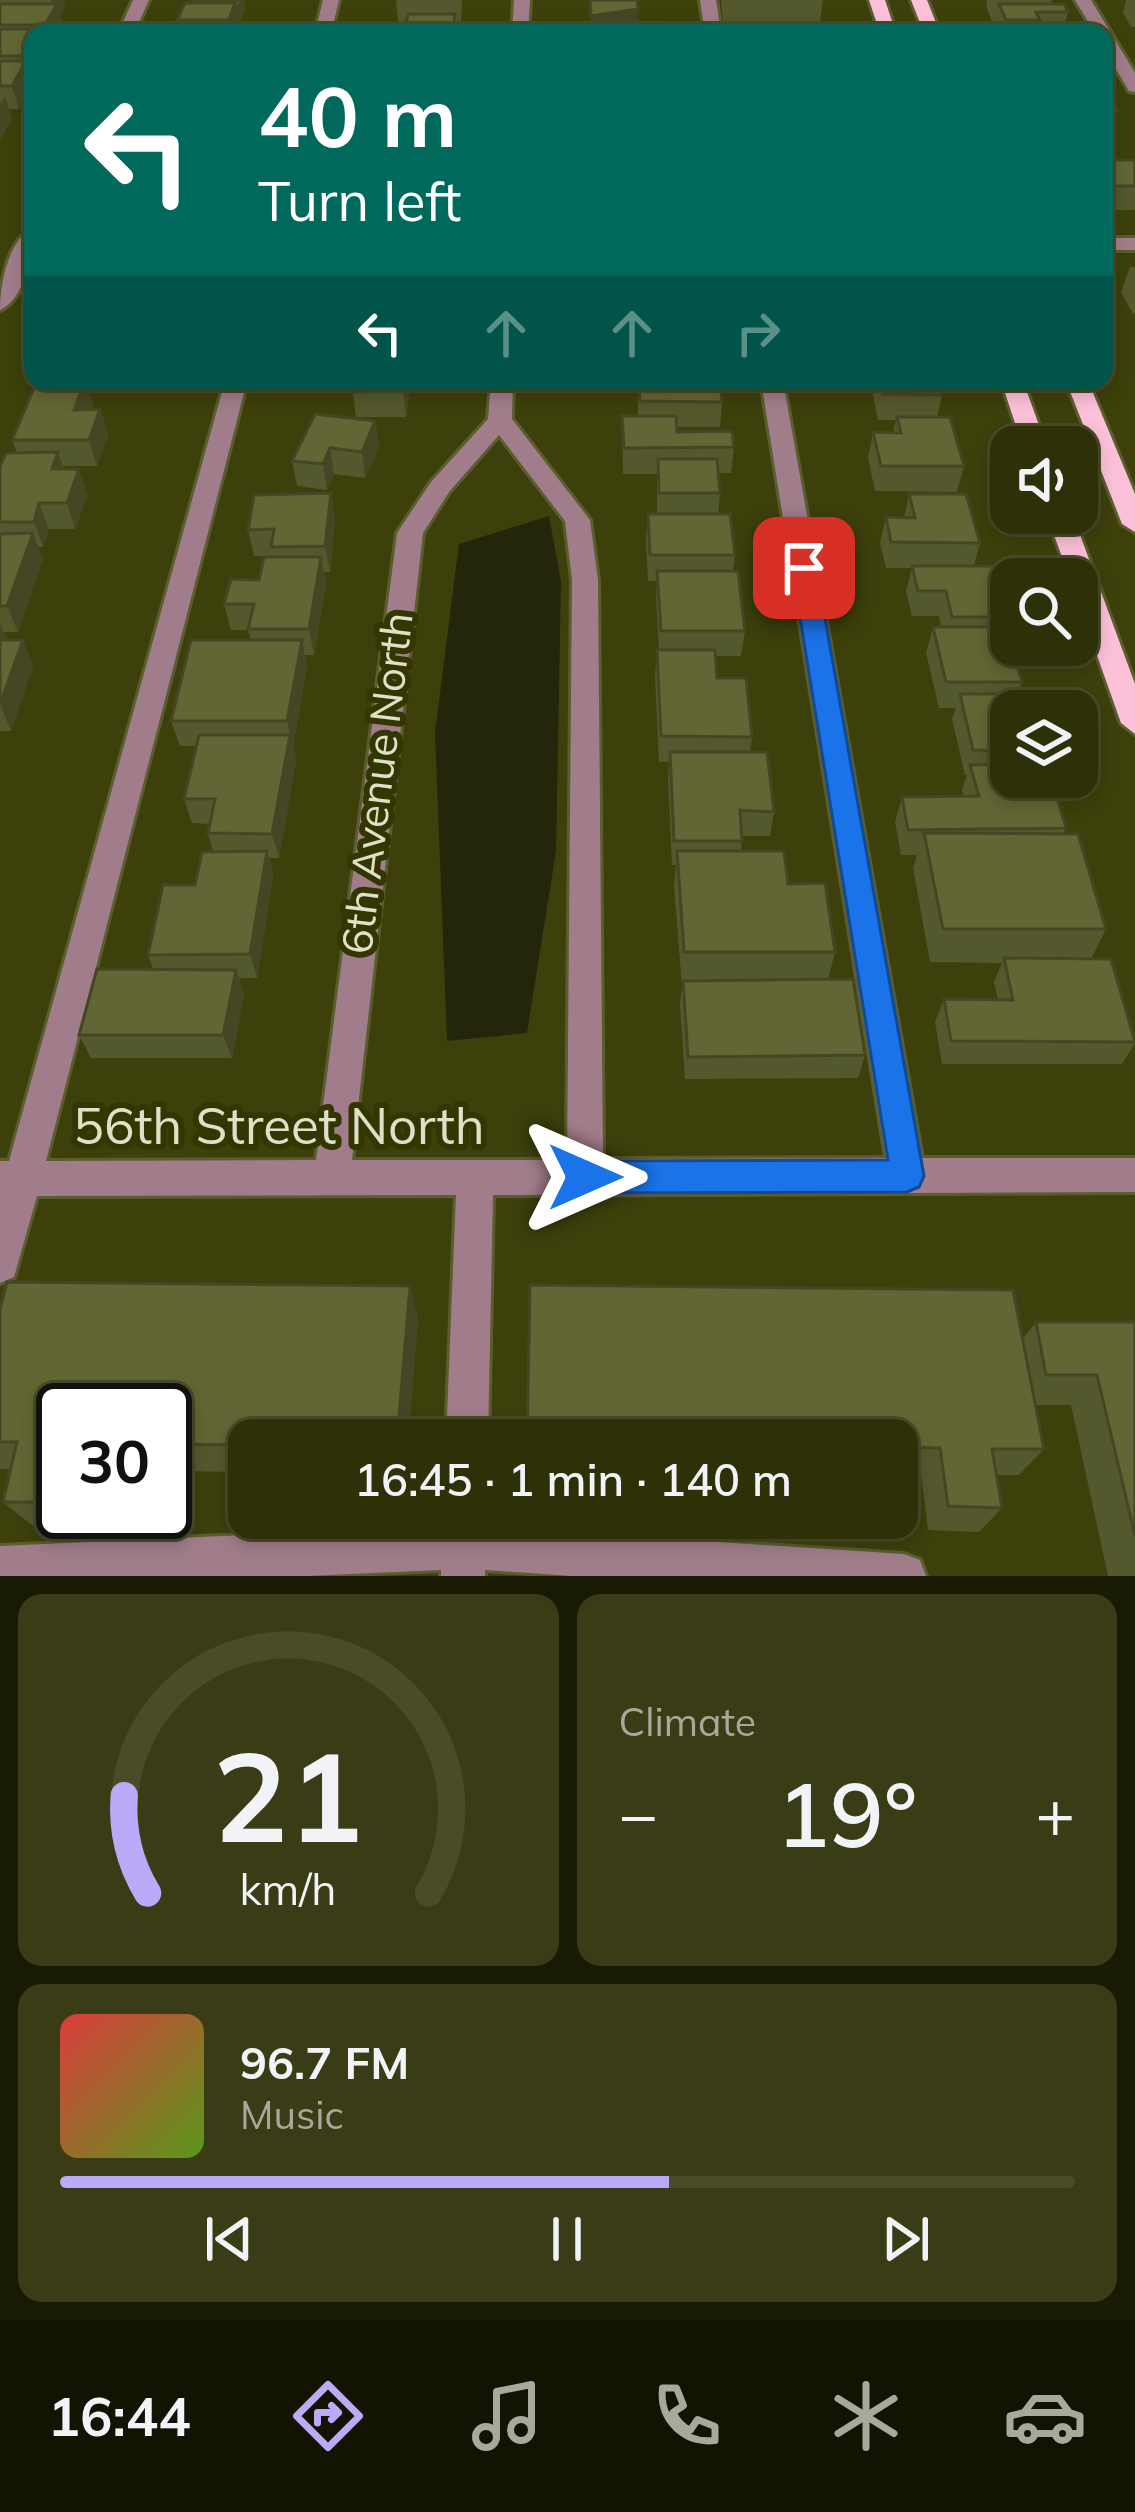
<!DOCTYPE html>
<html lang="en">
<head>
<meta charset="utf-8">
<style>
  :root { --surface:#2e3008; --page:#3a3c16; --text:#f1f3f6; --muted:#a7a99c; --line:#494b29; --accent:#baaaf7 }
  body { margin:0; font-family:Mulish,sans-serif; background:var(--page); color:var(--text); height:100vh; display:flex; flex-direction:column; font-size:45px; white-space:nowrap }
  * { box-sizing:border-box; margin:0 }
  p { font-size:39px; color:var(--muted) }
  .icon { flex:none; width:66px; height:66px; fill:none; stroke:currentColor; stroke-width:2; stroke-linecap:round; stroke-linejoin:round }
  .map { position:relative; height:1576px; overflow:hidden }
  .panel { display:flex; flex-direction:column; gap:18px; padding:18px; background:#191a04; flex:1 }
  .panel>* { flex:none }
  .hud { position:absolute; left:24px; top:24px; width:1089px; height:366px; border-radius:24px; box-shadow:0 6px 18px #0003,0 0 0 3px var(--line); background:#00695c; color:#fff; overflow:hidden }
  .tools { position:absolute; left:990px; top:426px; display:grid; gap:24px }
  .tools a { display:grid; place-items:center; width:108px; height:108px; border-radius:24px; background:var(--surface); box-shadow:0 6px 18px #0003,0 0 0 3px var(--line); font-size:60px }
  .speed { position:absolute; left:36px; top:1383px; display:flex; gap:24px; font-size:60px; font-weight:700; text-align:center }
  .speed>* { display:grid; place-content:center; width:156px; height:156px; border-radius:50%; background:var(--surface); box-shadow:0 6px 18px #0003,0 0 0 3px var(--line); line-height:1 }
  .speed .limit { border:6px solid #111; border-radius:18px; background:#fff; color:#111 }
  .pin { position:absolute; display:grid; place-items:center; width:102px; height:102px; color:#fff; margin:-51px; border-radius:24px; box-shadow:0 6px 18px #0006 }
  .me { position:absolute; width:132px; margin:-66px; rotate:90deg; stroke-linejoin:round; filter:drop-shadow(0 0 9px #0008) }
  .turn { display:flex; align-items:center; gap:42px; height:252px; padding:0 36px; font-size:54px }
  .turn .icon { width:156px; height:156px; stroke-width:2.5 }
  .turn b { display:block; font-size:84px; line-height:102px }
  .lanes { display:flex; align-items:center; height:114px; padding:0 36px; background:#0003; justify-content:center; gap:60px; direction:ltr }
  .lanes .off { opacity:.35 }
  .big { font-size:90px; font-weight:600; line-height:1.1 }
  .panel .tile { flex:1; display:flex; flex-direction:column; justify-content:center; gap:18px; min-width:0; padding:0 42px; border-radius:24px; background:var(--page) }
  .panel .dial { align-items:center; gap:0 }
  .dial svg { height:312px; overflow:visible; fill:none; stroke:var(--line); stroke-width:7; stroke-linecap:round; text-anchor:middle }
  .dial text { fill:var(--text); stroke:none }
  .song { display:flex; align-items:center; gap:36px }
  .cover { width:144px; height:144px; border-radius:18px; background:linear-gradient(135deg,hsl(0 70% 55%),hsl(90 70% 35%)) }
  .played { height:12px; border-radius:6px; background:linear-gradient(90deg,var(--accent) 60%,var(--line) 60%) }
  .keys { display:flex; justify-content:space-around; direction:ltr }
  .heat { display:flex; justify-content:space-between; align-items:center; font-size:66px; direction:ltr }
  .panel .tiles { flex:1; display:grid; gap:18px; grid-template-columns:1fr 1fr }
  .tile:last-child { grid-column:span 2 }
  .trip { position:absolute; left:228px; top:1419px; width:690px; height:120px; border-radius:24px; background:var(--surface); box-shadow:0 6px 18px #0003,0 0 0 3px var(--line); font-weight:600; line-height:120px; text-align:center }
  .tabs { display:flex; height:192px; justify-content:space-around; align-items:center; background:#121303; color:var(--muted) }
  .tabs .icon { width:84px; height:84px }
  .tabs .selected { color:var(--accent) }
  .tabs b { font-size:54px; color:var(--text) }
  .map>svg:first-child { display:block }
  .water { fill:#24260b }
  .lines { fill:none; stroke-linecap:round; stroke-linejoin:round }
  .minor-casing { stroke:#5a5d2d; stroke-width:6 }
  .major-casing { stroke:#5a5d2d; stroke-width:6 }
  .minor { fill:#a17d8b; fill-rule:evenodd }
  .major { fill:#fcc0d8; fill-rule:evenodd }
  .wall { fill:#54582d }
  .shaded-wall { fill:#454724 }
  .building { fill:#626634; stroke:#454724; stroke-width:3 }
  .route { fill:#1a73e8; stroke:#114b97; stroke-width:3 }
  .labels { text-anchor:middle; stroke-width:12; stroke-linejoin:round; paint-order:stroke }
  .street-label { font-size:42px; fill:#dee1c7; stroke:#333600 }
  .near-street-label { font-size:51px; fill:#dee1c7; stroke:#333600 }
</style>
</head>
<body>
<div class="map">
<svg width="1135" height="1576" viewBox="0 0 1135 1576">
  <rect width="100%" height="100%" fill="#3d400b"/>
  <path class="water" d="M 549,516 L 561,581 L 556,851 L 527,1033 L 447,1041 L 435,733 L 459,544 Z"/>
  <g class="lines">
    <g class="minor-casing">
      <path id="minor" d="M 133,0 L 149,0 L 134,33 L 118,33 Z
        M 323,0 L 339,0 L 331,33 L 315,33 Z
        M 514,0 L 530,0 L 528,33 L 512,33 Z
        M 700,0 L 716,0 L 721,33 L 705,33 Z
        M 1075,0 L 1091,0 L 1135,73 L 1135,92 L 1129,91 L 1104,49 L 1104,33 L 1095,33 Z
        M 33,228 C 33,253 25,299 0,310 C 0,284 8,240 33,228 Z
        M 1104,238 L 1135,238 L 1135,250 L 1104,250 Z
        M 225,381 L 247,381 L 46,1161 L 316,1160 L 397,533 L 431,482 L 488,419 L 491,381 L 513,381 L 512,419 L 590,520 L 598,580 L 603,1159 L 886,1158 L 761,381 L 783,381 L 922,1158 L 1135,1158 L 1135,1192 L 493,1195 L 488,1440 L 446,1440 L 456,1195 L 37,1196 L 14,1277 L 0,1283 L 0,1161 L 9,1161 ZM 499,435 L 565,521 L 572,580 L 567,1160 L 352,1160 L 423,533 L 449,492 Z
        M 443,1518 L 487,1518 L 486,1527 L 904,1554 L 920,1560 L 926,1576 L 572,1576 L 485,1570 L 485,1576 L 441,1576 L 441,1570 L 307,1576 L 0,1576 L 0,1546 L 443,1526 Z"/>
    </g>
    <g class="major-casing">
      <path id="major" d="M 869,0 L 885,0 L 896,33 L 880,33 Z
        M 911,0 L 927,0 L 940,33 L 924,33 Z
        M 1001,381 L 1023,381 L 1047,447 L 1023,447 Z
        M 1066,381 L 1088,381 L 1135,494 L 1135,532 L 1122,524 Z
        M 1046,513 L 1072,513 L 1135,684 L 1135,734 L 1121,723 L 1077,599 L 1077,579 L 1070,579 Z"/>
    </g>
    <use href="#minor" class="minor"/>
    <use href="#major" class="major"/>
  </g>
  <path class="wall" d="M 0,0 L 63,0 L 65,6 L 60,15 L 63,26 L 59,33 L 33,33 L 32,84 L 19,109 L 9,109 L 12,119 L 0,140 Z
    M 194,0 L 243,0 L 245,8 L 239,24 L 292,24 L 293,33 L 176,33 L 179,26 L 177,20 Z
    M 396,0 L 462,0 L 461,21 L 455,21 L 454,33 L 404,33 L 406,21 L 398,21 Z
    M 721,0 L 823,0 L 820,21 L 723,22 Z
    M 987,0 L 1052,0 L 1051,4 L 1068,12 L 1063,30 L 1065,33 L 996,33 L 994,27 L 995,21 L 992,21 L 986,6 Z
    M 1126,0 L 1135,0 L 1135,27 L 1131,27 L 1123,13 Z
    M 1104,99 L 1117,110 L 1104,146 Z
    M 1104,160 L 1135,160 L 1135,210 L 1104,210 Z
    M 1130,267 L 1135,267 L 1135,314 L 1133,314 L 1121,292 Z
    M 37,381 L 116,381 L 113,391 L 89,391 L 93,406 L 92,409 L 100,409 L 108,435 L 97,466 L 63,466 L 64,469 L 79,469 L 87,495 L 75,529 L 49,529 L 43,547 L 38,547 L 43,559 L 18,632 L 3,632 L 7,640 L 33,666 L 11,731 L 0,731 L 0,466 L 17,453 L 12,440 Z
    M 411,381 L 406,417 L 356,417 L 353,392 Z
    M 618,381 L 720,381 L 722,402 L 720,427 L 677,427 L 677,432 L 734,447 L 731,473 L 718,473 L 720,493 L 718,514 L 735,555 L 733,571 L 745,631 L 741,656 L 715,656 L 717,678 L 752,737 L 750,752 L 774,812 L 770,836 L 742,836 L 741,851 L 788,884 L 835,952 L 828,980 L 865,1055 L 858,1078 L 685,1079 L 680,1004 L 682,986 L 674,886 L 676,865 L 672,865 L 668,777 L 669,762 L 659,762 L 655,675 L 657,650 L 659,650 L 656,597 L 657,581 L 648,581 L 646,540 L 648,514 L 657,514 L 657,474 L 623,474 L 622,416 L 638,416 L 638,383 L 618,383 Z
    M 870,381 L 938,381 L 942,395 L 937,417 L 964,466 L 957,492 L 875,491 L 868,458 L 873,432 L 893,433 L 896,420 L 878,420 Z
    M 375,421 L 379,447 L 365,478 L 334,474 L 327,490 L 297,486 L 292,461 Z
    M 909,494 L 980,543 L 974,566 L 1008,617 L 1005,627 L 1022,682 L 1011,711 L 1011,777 L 1066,828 L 1063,834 L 1106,929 L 1091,959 L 1135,1040 L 1135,1043 L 1122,1064 L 942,1064 L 935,1022 L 944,999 L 998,1000 L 994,982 L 1002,963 L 930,962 L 913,868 L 917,855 L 901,855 L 895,822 L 902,797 L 964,796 L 962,790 L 967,775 L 965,775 L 952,719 L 956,708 L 939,708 L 926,653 L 933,627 L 941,627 L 939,616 L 912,616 L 906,591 L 912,568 L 886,568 L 880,543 L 886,517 L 904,518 Z
    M 335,519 L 330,572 L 324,572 L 326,583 L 314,655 L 305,655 L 307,666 L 293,746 L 296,760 L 279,858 L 269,858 L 273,875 L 257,978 L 239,978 L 244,993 L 232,1058 L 91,1058 L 79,1035 L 153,969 L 148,955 L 195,885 L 213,851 L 208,833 L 209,824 L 192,823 L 184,799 L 196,746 L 180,746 L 171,721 L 251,640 L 248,630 L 231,630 L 224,604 L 259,580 L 273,557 L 254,556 L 248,530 Z
    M 0,1309 L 418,1318 L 408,1440 L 249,1440 L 249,1472 L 165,1471 L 165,1410 L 63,1410 L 63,1512 L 89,1512 L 86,1526 L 33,1526 L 3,1502 L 11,1469 L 0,1469 Z
    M 1036,1322 L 1135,1322 L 1135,1576 L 1108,1576 L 1071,1405 L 1035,1405 L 1044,1449 L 1019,1475 L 997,1475 L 1002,1508 L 979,1532 L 928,1530 L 921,1474 L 897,1474 L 897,1440 L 1022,1340 Z
    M 288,1518 L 349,1518 L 348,1529 L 295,1529 Z
    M 577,1518 L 628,1518 L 627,1527 L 577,1526 Z"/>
  <path class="shaded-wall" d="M 51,0 L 63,0 L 65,6 L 60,15 L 63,26 L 59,33 L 48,33 L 45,25 L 53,11 Z
    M 241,0 L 243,0 L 245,8 L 239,22 L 237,11 Z
    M 235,3 L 239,25 L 231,33 L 229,20 Z
    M 638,9 L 637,31 L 591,33 L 591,16 Z
    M 33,45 L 33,77 L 27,56 Z
    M 26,61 L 32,84 L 19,109 L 12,86 Z
    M 5,96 L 12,119 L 0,140 L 0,104 Z
    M 85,381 L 93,406 L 83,435 L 74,410 Z
    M 405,381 L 411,381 L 406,417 L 403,391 Z
    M 100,409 L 108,435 L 97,466 L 89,440 Z
    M 375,421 L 379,447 L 365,478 L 362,452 Z
    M 330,448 L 334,474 L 327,490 L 323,464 Z
    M 58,452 L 67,478 L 52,469 Z
    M 79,469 L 87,495 L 75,529 L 67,503 Z
    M 331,493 L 335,519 L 330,572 L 325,546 Z
    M 39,503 L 49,529 L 43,547 L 34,522 Z
    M 33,533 L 43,559 L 18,632 L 7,606 Z
    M 321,557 L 326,583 L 314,655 L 309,629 Z
    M 0,624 L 9,646 L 0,662 Z
    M 23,640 L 33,666 L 11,731 L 0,704 Z
    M 302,640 L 307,666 L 293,746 L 296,760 L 279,858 L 272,834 L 290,735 L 287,721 Z
    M 267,851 L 273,875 L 257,978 L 250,954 Z
    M 236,970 L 244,993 L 232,1058 L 223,1035 Z
    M 410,1286 L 418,1318 L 408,1440 L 397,1440 Z
    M 70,1512 L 89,1512 L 86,1526 Z"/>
  <path class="building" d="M 194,0 L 241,0 L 237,11 L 235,3 L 193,3 Z
    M 590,0 L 637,0 L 638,9 L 591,16 Z
    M 185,3 L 235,3 L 229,20 L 177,20 Z
    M 0,4 L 57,4 L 45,25 L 0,25 Z
    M 999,4 L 1064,4 L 1068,12 L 1036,12 L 1040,20 L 1006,20 Z
    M 408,14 L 455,14 L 453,29 L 447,29 L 446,23 L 406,23 Z
    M 604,22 L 658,22 L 659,33 L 604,33 Z
    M 405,23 L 446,23 L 445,33 L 404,33 Z
    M 179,24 L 292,24 L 289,33 L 176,33 Z
    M 788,24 L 824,24 L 827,33 L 791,33 Z
    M 1062,28 L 1065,33 L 1011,33 L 1009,29 Z
    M 0,29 L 41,29 L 39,33 L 33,33 L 33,45 L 27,56 L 0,56 Z
    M 0,61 L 26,61 L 12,86 L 0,86 Z
    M 1104,99 L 1110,99 L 1117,110 L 1104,110 Z
    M 1104,160 L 1135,160 L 1135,186 L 1104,186 Z
    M 37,381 L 85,381 L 74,410 L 100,409 L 89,440 L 12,440 Z
    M 354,381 L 405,381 L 403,391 L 353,392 Z
    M 639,381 L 720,381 L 722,402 L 640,401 Z
    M 880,381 L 938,381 L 942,395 L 883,394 Z
    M 315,414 L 375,421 L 362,452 L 330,448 L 323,464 L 292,461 Z
    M 622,416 L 676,416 L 677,432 L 732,431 L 734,447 L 624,448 Z
    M 897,417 L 950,417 L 964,466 L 881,466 L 873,432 L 901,433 Z
    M 58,452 L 52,469 L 79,469 L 67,503 L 39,503 L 34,522 L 0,522 L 0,466 L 6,453 Z
    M 658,459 L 717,459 L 720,493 L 659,493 Z
    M 331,493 L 325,546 L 271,547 L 274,529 L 248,530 L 254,495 Z
    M 909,494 L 966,494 L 980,543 L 891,542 L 886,517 L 915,518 Z
    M 648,514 L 730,514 L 735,555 L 650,555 Z
    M 33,533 L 7,606 L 0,606 L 0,534 Z
    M 264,557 L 321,557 L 309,629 L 248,629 L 254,604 L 224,604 L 231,579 L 259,580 Z
    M 912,566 L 994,566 L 1008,617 L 952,617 L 946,591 L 918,591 Z
    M 657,571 L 738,571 L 745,631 L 661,631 Z
    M 933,627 L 1006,627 L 1022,682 L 946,682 Z
    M 0,640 L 23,640 L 0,704 Z
    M 191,640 L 302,640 L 287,721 L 171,721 Z
    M 657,650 L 715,650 L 717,678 L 746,678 L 752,737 L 661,736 Z
    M 960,694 L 1027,694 L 1032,711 L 1011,711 L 1011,751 L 973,750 Z
    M 199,735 L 290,735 L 272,834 L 208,833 L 215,799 L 184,799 Z
    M 670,752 L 767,752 L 774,812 L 740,810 L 742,841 L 674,841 Z
    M 1011,764 L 1011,777 L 1051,777 L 1066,828 L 908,830 L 902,797 L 979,796 L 970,765 Z
    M 924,833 L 1078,834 L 1106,929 L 943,929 Z
    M 267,851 L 250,954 L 148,955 L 163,885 L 195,885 L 202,852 Z
    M 677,851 L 784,851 L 788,884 L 825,883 L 835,952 L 684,952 Z
    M 1004,958 L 1111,959 L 1135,1042 L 951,1041 L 944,999 L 1013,1000 Z
    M 97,969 L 236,970 L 223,1035 L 79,1035 Z
    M 853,979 L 865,1055 L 688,1057 L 683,981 Z
    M 7,1282 L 410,1286 L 397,1440 L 249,1440 L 249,1445 L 165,1444 L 165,1410 L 63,1410 L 63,1483 L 59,1502 L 3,1502 L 17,1442 L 0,1442 L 0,1309 Z
    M 530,1285 L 1013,1290 L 1044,1449 L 992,1449 L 1002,1508 L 948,1506 L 940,1448 L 897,1447 L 897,1440 L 527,1440 Z
    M 1036,1322 L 1135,1322 L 1135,1536 L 1097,1375 L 1046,1375 Z"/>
  <path class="route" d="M 804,560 L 816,568 L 924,1176 L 919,1187 L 907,1192 L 585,1193 L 573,1188 L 568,1177 L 573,1165 L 585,1161 L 888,1160 L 792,568 Z"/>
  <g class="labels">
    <g class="street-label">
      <text transform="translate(377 783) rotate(-83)" y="15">6th Avenue North</text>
    </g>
    <g class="near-street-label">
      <text x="279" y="1144">56th Street North</text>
    </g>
  </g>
</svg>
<div class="tools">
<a><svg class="icon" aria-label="sound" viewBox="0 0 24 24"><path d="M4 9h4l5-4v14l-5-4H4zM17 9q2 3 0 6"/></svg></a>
<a><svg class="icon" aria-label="search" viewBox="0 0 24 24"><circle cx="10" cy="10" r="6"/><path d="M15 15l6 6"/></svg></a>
<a><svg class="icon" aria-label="layers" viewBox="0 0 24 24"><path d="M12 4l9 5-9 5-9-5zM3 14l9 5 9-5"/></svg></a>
</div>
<div class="speed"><div class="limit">30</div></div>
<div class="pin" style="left:804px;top:568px;background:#d93025"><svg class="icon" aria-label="arrive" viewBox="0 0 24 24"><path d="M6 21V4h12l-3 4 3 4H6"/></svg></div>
<svg class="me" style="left:585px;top:1177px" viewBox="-20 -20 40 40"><path d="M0-17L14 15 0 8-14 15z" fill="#1a73e8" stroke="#fff" stroke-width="4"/></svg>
<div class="trip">16:45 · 1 min · 140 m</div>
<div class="hud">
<div class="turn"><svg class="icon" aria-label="left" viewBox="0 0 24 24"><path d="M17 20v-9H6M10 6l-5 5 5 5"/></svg><div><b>40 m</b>Turn left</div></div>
<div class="lanes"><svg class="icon" aria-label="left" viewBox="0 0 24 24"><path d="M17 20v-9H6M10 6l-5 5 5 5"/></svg><svg class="icon off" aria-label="ahead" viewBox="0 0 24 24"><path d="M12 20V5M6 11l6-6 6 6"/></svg><svg class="icon off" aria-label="ahead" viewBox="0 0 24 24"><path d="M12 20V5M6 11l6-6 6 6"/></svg><svg class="icon off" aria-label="right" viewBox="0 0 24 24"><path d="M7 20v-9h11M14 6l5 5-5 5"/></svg></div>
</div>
</div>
<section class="panel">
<div class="tiles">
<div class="tile dial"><svg viewBox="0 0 100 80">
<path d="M14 69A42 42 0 1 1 86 69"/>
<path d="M14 69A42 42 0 0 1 8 44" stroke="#baaaf7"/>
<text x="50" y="56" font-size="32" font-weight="700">21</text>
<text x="50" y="72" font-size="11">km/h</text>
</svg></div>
<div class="tile"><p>Climate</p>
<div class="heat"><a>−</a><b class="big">19°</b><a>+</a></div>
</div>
<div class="tile">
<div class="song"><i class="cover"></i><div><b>96.7 FM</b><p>Music</p></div></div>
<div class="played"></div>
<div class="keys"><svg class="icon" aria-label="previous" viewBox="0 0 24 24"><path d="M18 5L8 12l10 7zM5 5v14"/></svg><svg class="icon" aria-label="pause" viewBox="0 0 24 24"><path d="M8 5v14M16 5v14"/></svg><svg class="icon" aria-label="next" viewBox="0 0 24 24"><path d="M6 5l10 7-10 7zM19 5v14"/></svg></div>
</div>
</div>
</section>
<nav class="tabs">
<b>16:44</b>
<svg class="icon selected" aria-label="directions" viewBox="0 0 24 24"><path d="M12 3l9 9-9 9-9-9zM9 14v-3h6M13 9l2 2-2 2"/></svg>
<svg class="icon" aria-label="music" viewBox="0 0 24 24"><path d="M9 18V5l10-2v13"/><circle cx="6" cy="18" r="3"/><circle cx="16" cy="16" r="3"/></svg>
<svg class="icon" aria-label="phone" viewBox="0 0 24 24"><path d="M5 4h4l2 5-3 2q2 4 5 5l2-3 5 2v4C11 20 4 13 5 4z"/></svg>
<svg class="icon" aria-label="climate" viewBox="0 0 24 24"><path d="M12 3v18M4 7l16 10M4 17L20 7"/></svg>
<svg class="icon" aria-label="car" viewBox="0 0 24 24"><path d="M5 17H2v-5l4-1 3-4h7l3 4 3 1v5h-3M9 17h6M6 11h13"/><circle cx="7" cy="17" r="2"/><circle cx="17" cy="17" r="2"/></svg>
</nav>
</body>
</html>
